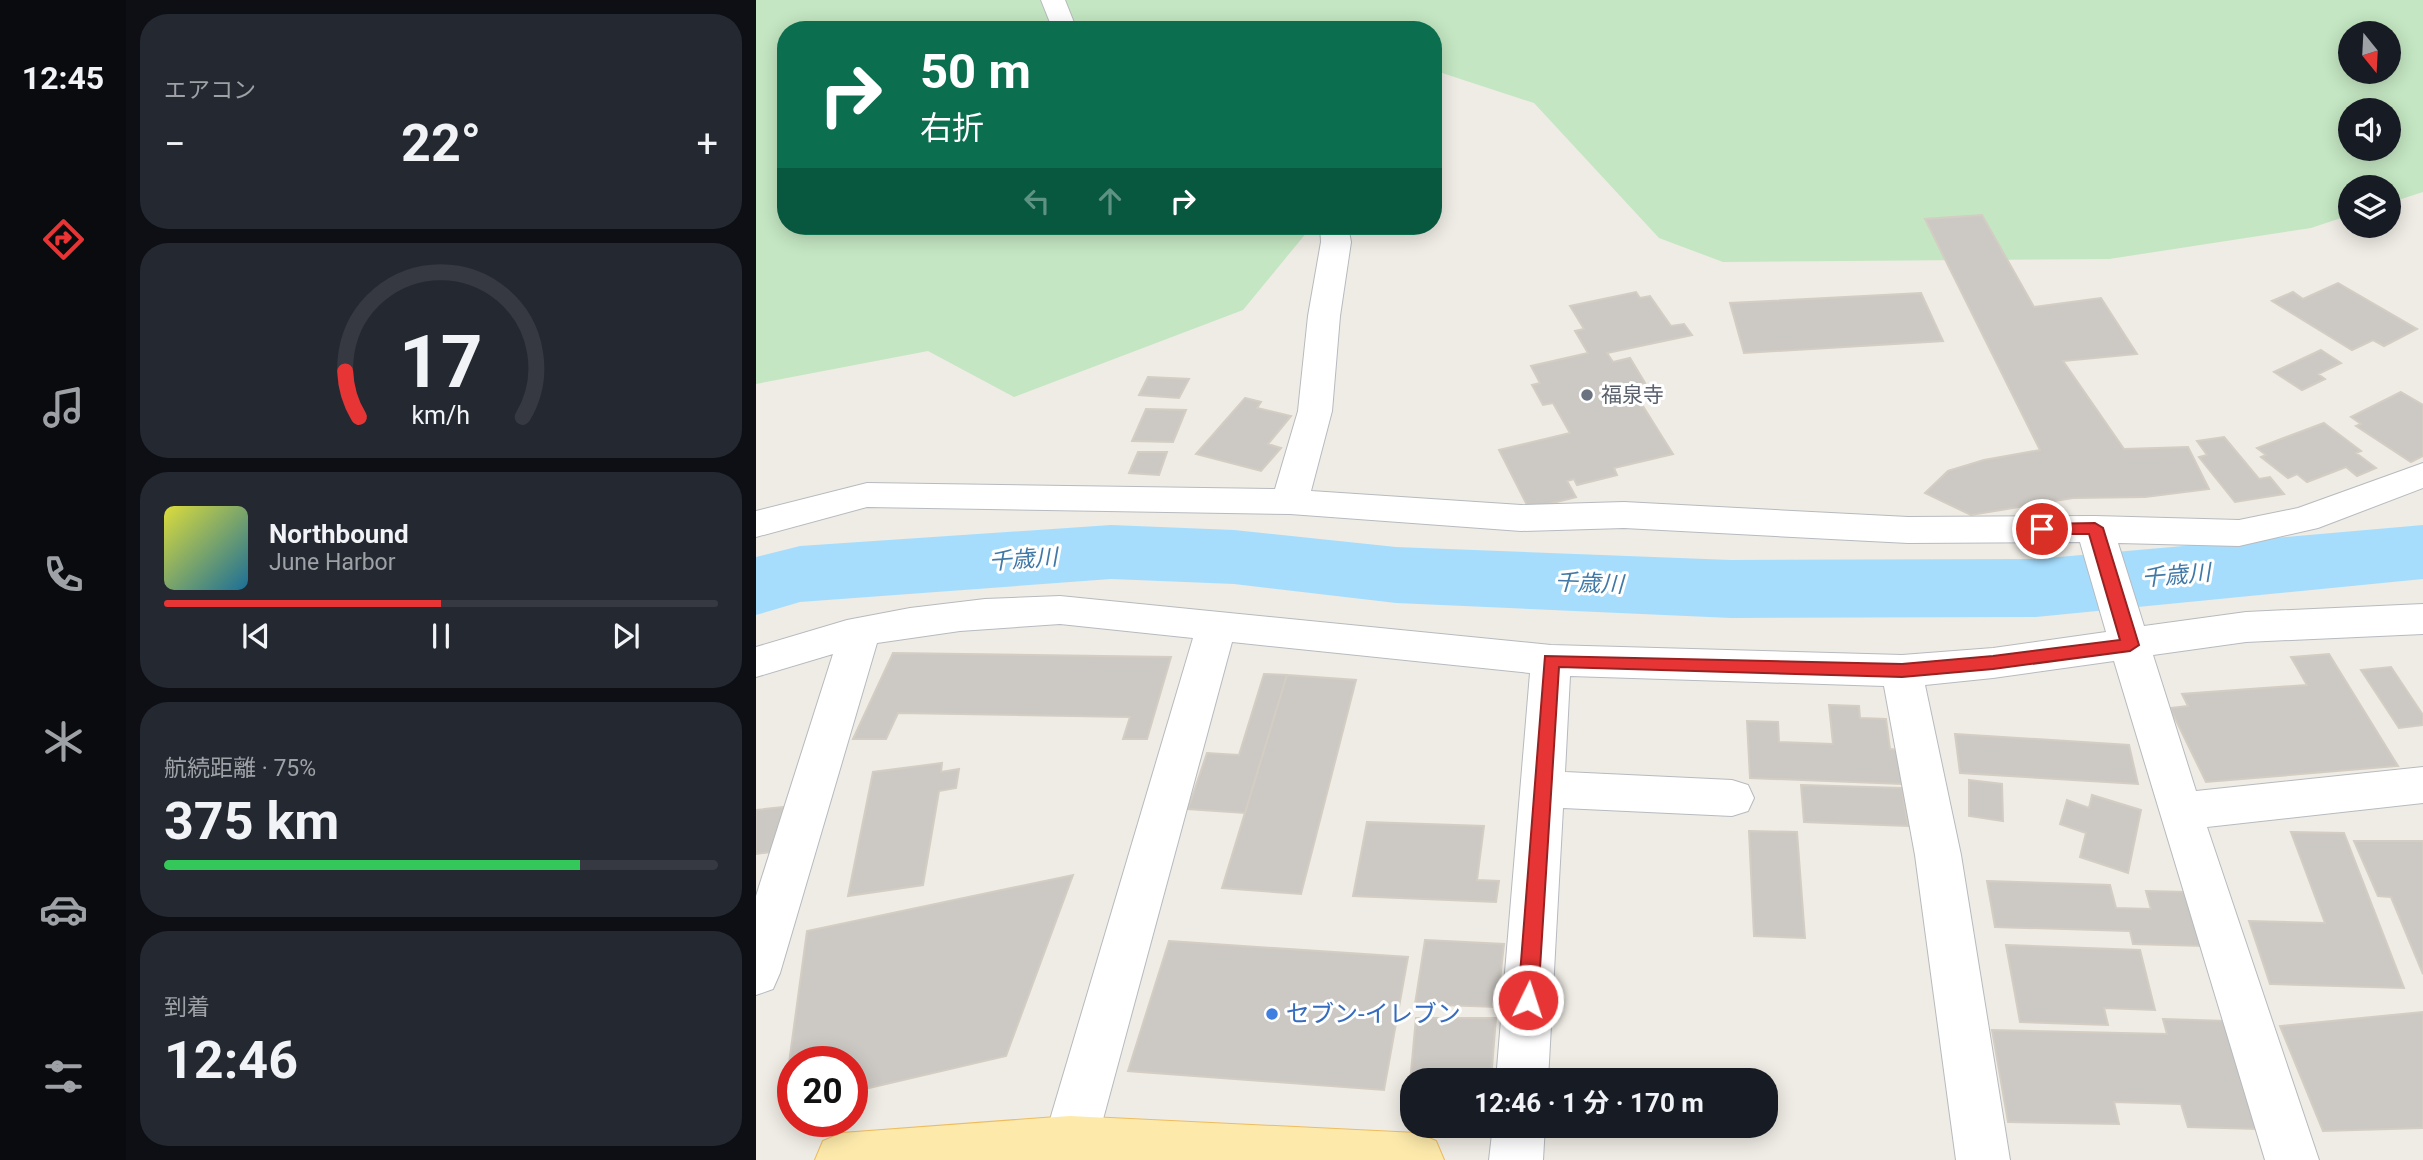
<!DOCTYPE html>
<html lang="ja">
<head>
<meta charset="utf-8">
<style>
  :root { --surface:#171b24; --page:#242831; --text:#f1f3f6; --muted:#9ea1a6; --line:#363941; --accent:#e63534 }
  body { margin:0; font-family:Roboto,"Noto Sans JP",sans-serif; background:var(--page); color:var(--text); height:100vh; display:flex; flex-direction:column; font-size:26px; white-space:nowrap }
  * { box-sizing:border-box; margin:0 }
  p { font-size:23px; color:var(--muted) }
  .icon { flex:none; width:38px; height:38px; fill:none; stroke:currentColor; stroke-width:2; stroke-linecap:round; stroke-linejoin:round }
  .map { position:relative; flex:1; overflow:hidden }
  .drawer { display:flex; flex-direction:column; gap:14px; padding:14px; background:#0d0f14; width:630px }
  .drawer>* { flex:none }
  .hud { position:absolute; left:21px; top:21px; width:665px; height:214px; border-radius:28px; box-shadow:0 4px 18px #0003; background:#0b6e4f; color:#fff; overflow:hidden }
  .needle { width:46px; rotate:162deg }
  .fabs { position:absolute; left:1582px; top:21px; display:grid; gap:14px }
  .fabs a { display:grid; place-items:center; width:63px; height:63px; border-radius:50%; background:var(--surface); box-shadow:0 4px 18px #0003; font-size:35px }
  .speed { position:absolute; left:21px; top:1046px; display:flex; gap:14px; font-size:35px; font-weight:700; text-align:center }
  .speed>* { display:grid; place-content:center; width:91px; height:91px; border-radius:50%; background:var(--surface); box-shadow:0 4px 18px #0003; line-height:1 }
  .speed .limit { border:10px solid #d22; background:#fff; color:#111 }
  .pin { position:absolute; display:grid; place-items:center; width:60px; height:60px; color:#fff; margin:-30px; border:4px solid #fff; border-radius:50%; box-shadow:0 2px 7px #0007 }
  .me { position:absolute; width:77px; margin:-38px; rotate:4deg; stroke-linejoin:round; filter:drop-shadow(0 0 5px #0008) }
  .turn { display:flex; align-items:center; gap:24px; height:147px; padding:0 28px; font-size:32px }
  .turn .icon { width:91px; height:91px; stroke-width:2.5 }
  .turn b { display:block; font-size:49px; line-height:60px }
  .lanes { display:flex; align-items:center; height:66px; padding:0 28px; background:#0003; justify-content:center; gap:35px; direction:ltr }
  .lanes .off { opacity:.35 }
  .big { font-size:52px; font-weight:700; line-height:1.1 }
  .drawer .widget { flex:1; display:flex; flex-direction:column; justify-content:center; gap:10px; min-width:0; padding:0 24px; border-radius:28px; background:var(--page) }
  .drawer .dial { align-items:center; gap:0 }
  .dial svg { height:182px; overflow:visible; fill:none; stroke:var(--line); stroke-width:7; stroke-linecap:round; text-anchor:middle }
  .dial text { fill:var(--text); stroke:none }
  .song { display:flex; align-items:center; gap:21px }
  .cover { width:84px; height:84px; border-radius:10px; background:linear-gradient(135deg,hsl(60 70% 55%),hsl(200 70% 35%)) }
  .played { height:7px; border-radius:4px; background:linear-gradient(90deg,var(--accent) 50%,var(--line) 50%) }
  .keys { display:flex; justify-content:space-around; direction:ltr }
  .heat { display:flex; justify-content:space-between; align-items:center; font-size:38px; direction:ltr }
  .charge { height:10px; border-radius:5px; background:linear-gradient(90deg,#34c759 75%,var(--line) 0) }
  .trip { position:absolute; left:644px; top:1068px; width:378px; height:70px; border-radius:28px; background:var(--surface); box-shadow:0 4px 18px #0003; font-weight:700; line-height:70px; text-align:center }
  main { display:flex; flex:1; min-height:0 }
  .dock { display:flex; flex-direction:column; width:126px; justify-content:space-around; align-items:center; background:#090b0e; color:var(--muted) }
  .dock .icon { width:49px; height:49px }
  .dock .on { color:var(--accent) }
  .dock b { font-size:32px; color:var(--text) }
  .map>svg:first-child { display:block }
  .green { fill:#c4e6c2; fill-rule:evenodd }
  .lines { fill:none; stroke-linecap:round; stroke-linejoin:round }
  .river { fill:#a6ddfd; fill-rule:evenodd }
  .building { fill:#ccc9c4; stroke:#d3cdc3; stroke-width:2 }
  .minor-casing { stroke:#b7babe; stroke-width:2 }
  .major-casing { stroke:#eebc5e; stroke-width:2 }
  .minor { fill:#fff; fill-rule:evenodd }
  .major { fill:#fdeaab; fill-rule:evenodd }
  .route { fill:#e63534; stroke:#962222; stroke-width:2 }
  .worship-dot { fill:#6b7280; stroke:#fff; stroke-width:2.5 }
  .shop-dot { fill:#3f7fe0; stroke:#fff; stroke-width:2.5 }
  .labels { text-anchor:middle; stroke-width:6; stroke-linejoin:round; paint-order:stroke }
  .worship-label { font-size:21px; fill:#5b616d; stroke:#fff; text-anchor:start }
  .water-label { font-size:23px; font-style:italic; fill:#4079a7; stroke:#fff }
  .near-shop-label { font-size:24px; fill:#366cbe; stroke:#fff; text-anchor:start }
</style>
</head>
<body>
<main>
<nav class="dock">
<b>12:45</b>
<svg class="icon on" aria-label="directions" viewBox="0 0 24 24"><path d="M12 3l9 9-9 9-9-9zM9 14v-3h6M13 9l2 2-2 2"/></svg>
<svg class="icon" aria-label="music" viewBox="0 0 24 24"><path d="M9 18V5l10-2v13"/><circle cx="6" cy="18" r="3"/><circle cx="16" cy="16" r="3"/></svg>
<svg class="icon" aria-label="phone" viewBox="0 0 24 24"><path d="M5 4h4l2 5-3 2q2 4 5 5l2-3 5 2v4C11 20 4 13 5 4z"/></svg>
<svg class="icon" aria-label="climate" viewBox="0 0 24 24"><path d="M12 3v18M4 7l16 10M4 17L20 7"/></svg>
<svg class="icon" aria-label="car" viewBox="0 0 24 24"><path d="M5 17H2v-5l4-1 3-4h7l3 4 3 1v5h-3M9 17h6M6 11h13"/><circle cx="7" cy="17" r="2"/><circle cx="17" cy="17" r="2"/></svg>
<svg class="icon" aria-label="filters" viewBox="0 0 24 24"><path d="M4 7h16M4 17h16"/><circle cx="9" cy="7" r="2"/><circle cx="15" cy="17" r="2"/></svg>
</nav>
<section class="drawer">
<div class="widget"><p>エアコン</p>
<div class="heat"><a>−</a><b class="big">22°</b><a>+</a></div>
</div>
<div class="widget dial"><svg viewBox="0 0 100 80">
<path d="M14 69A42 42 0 1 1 86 69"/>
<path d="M14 69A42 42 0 0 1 8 49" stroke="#e63534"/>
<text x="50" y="56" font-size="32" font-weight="700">17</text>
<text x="50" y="72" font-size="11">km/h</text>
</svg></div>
<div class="widget">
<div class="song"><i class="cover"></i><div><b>Northbound</b><p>June Harbor</p></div></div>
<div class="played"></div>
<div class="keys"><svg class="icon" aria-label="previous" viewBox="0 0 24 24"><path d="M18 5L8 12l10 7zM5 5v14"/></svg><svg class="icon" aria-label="pause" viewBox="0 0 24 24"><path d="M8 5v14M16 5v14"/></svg><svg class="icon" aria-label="next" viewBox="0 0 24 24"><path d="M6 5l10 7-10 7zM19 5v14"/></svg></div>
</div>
<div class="widget"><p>航続距離 · 75%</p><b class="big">375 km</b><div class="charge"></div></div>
<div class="widget"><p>到着</p><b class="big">12:46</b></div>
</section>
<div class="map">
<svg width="1667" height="1160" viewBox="0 0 1667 1160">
  <rect width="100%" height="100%" fill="#efece5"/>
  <path class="green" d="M 0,0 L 1667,0 L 1667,192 L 1633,203 L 1633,187 L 1594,187 L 1594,215 L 1555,228 L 1353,259 L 967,262 L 903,238 L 778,103 L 677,70 L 677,30 L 30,30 L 30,226 L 556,226 L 487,310 L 258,397 L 172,351 L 0,384 ZM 1594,33 L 1633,33 L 1633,72 L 1594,72 ZM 1594,110 L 1633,110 L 1633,149 L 1594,149 Z"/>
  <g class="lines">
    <path class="river" d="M 355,525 L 478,530 L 640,547 L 975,560 L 1280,559 L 1667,525 L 1667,579 L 1280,617 L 975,618 L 640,603 L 478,584 L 355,579 L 44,602 L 0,615 L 0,557 L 44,546 Z"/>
  </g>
  <path class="building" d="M 1226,215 L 1278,307 L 1345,298 L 1381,354 L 1307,361 L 1368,449 L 1432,447 L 1453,489 L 1389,497 L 1317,498 L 1215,515 L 1169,493 L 1192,471 L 1228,460 L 1284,450 L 1169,219 Z
    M 1582,283 L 1661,329 L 1628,346 L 1617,340 L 1596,350 L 1516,301 L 1537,292 L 1547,299 Z
    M 880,292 L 884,298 L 894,296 L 915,326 L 928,324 L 936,335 L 851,353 L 857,362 L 874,358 L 889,383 L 875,387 L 917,454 L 858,468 L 861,475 L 821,485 L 818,479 L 811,481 L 820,497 L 773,509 L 743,450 L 814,433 L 797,403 L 787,405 L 776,385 L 784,383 L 775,366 L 832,353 L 819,331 L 828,329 L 814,306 Z
    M 1165,293 L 1187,341 L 988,353 L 974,303 Z
    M 1565,350 L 1585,363 L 1562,374 L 1569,379 L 1546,390 L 1518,372 Z
    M 392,377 L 433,379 L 423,398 L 383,395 Z
    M 1645,392 L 1667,405 L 1667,456 L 1655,462 L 1600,426 L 1605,424 L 1595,417 Z
    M 489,398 L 505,402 L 501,408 L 535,416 L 512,444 L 525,448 L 505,471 L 440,454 Z
    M 390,409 L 430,410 L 417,442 L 376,441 Z
    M 1568,423 L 1605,451 L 1600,453 L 1620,468 L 1601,476 L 1590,467 L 1551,482 L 1541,474 L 1532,478 L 1505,457 L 1510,455 L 1501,448 Z
    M 1468,437 L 1503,479 L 1514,477 L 1528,494 L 1479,502 L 1443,457 L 1451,455 L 1441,441 Z
    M 382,452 L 411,452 L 403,475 L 373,473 Z
    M 137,653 L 415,657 L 391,739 L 367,739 L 374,717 L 142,713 L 130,739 L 97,739 Z
    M 1573,654 L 1642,766 L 1450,782 L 1414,708 L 1432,706 L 1426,694 L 1551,685 L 1535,657 Z
    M 1635,667 L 1667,715 L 1667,725 L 1643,728 L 1605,670 Z
    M 508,674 L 531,675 L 489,813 L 432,809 L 451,753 L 483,755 Z
    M 531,675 L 600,680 L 545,894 L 466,888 Z
    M 1073,705 L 1103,706 L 1104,718 L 1130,719 L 1134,749 L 1141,750 L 1146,784 L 994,778 L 991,721 L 1022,722 L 1023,742 L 1077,744 Z
    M 1199,734 L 1373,745 L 1382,784 L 1204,773 Z
    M 186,763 L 185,772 L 203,769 L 200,788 L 183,791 L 167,885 L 92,896 L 117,772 Z
    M 1213,780 L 1246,784 L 1247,821 L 1213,816 Z
    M 1045,785 L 1146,788 L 1152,826 L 1048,822 Z
    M 1336,795 L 1385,810 L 1372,873 L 1324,857 L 1330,833 L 1304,824 L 1311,800 L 1333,808 Z
    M 28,807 L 14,852 L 0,854 L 0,810 Z
    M 611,822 L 728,826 L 721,880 L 743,881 L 740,902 L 597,896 Z
    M 993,831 L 1041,832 L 1049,938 L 998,936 Z
    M 1535,832 L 1588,833 L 1648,988 L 1514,984 L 1493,921 L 1569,923 Z
    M 1598,841 L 1667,841 L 1667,974 L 1635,897 L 1622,896 Z
    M 317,875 L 250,1056 L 96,1092 L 96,1062 L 37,1062 L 37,1105 L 27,1107 L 51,931 Z
    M 1231,881 L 1354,885 L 1360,908 L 1395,909 L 1390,891 L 1431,892 L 1448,946 L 1377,944 L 1374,931 L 1239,927 Z
    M 669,940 L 748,944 L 741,1007 L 659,1004 Z
    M 413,941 L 652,957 L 628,1090 L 372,1071 Z
    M 1250,945 L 1384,950 L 1399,1010 L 1348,1008 L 1352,1025 L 1264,1022 Z
    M 1667,1012 L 1667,1128 L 1567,1131 L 1524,1026 Z
    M 660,1018 L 740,1018 L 735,1080 L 656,1080 L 656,1093 L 653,1093 Z
    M 1407,1019 L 1470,1021 L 1502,1129 L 1432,1127 L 1425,1104 L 1358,1102 L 1363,1124 L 1252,1122 L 1236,1030 L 1411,1034 Z"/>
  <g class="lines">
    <g class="minor-casing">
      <path id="minor" d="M 285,0 L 309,0 L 321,30 L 297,30 Z
        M 564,226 L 592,226 L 595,242 L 584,316 L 576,411 L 555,491 L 765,505 L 868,502 L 1152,517 L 1339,516 L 1483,520 L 1542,508 L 1667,463 L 1667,488 L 1562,528 L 1483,546 L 1362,543 L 1388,626 L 1490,612 L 1667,604 L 1667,634 L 1490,642 L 1397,655 L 1440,791 L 1667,767 L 1667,803 L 1451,827 L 1563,1160 L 1509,1160 L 1358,661 L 1237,678 L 1169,685 L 1205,855 L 1254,1160 L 1200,1160 L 1159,855 L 1128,686 L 814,676 L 809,772 L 976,780 L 992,785 L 998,798 L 992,811 L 976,816 L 807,808 L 792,1080 L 740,1080 L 774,673 L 476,642 L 336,1160 L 282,1160 L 437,638 L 304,624 L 204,631 L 121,643 L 24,973 L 17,989 L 0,995 L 0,896 L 77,654 L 0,677 L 0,647 L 91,620 L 154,608 L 229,599 L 304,596 L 795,645 L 1146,655 L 1237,648 L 1350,632 L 1324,542 L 1152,543 L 868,528 L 765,531 L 534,514 L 111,507 L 0,537 L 0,511 L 111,483 L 519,489 L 542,411 L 552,316 L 565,242 Z
        M 737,1125 L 789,1125 L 787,1160 L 733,1160 Z"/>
    </g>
    <g class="major-casing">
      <path id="major" d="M 314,1116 L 661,1133 L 680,1141 L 688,1160 L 59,1160 L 67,1141 L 86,1133 Z"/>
    </g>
    <use href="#minor" class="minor"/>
    <use href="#major" class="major"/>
  </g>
  <path class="route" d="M 1339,523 L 1347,528 L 1383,645 L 1374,651 L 1237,669 L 1146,677 L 803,667 L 782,1000 L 779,1007 L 772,1010 L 765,1007 L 762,1000 L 789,656 L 1146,664 L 1237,656 L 1364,640 L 1333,534 L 1286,534 L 1278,529 L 1286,524 Z"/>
  <circle class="worship-dot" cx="831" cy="395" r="7"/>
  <circle class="shop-dot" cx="516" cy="1014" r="7"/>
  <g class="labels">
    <g class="worship-label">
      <text x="845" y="402">福泉寺</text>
    </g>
    <g class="water-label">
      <text transform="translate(267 559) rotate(-4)" y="8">千歳川</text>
      <text transform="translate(1420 575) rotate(-5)" y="8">千歳川</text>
      <text transform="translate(833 583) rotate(2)" y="8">千歳川</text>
    </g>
    <g class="near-shop-label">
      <text x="530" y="1022">セブン-イレブン</text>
    </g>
  </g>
</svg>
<div class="fabs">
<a><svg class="needle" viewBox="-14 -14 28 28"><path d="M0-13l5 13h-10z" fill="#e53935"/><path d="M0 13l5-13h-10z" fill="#9ea1a6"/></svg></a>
<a><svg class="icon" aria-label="sound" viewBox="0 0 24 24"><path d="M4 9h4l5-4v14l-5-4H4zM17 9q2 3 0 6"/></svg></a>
<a><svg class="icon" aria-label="layers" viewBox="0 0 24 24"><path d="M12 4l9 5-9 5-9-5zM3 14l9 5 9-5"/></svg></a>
</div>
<div class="speed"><div class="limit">20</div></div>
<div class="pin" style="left:1286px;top:529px;background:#d93025"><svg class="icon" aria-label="arrive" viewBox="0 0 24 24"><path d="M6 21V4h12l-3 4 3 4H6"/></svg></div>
<svg class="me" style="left:772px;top:1000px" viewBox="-20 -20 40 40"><circle r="17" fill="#e63534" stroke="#fff" stroke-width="3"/><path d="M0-11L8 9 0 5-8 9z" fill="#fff"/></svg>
<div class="trip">12:46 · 1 分 · 170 m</div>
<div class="hud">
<div class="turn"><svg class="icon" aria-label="right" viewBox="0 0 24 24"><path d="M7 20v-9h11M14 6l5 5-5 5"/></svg><div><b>50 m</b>右折</div></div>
<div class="lanes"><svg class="icon off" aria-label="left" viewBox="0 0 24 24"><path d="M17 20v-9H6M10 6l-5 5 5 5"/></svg><svg class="icon off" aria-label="ahead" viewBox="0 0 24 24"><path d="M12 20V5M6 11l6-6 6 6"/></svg><svg class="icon" aria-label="right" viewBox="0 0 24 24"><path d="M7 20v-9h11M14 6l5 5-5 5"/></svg></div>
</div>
</div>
</main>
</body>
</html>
